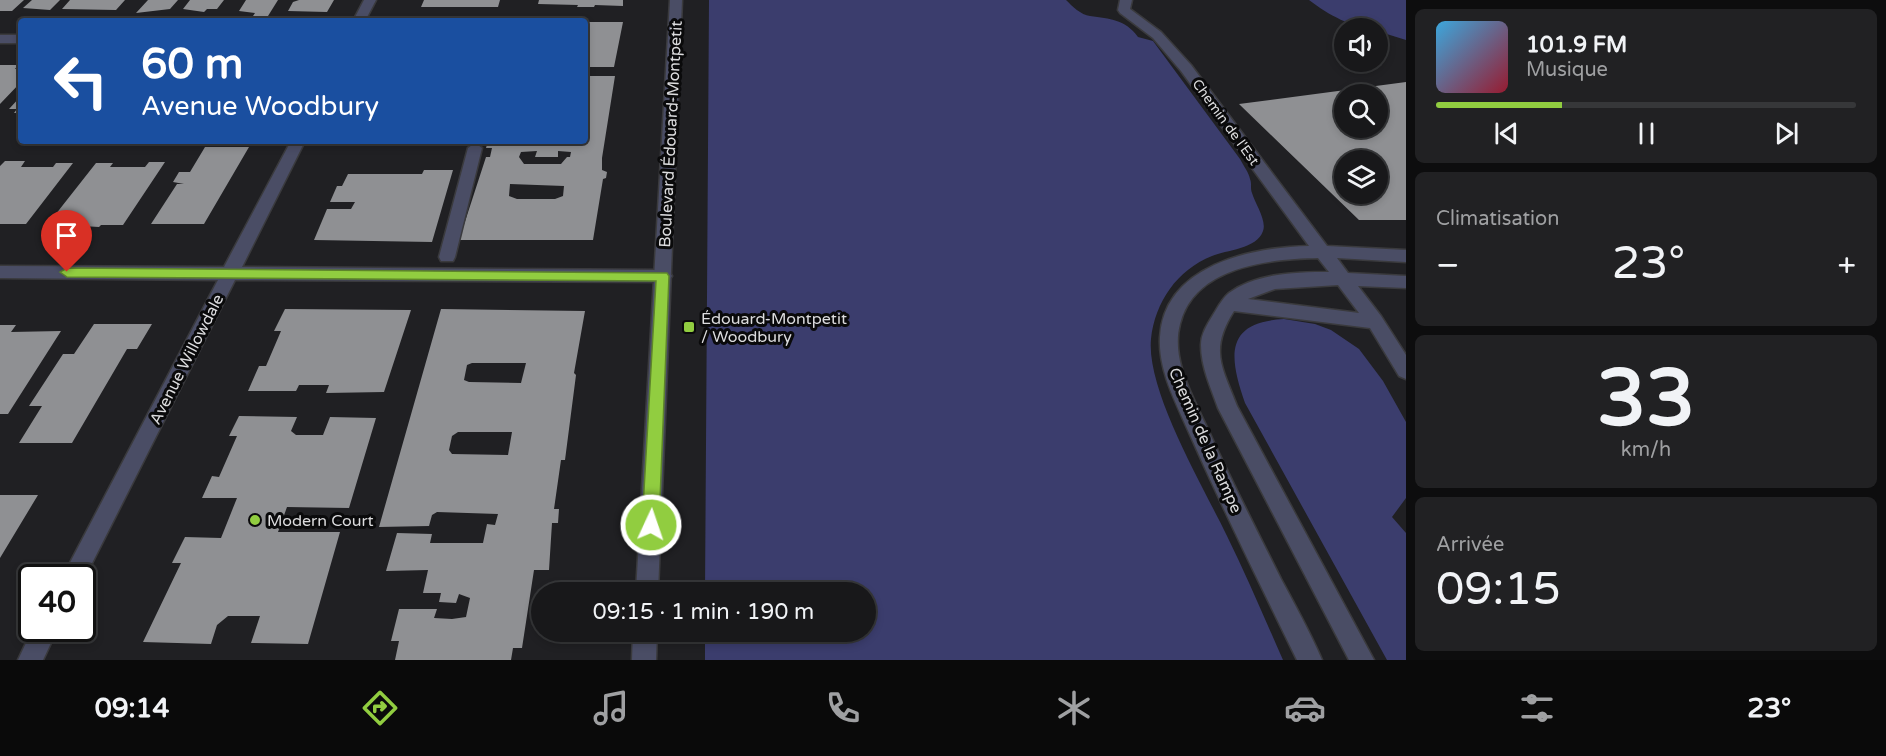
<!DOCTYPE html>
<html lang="fr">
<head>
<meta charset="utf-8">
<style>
  :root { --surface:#18181a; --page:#212123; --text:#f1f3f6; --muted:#9fa0a2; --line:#363739; --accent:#91cd40 }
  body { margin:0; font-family:"Varela Round",sans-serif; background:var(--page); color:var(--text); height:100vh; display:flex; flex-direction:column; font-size:22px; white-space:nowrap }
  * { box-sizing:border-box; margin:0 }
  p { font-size:20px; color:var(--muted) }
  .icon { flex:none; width:33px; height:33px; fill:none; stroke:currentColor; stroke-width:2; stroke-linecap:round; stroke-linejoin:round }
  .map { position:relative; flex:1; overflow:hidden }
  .sheet { display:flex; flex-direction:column; gap:9px; padding:9px; background:#0d0d0e; width:480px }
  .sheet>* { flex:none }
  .hud { position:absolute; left:18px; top:18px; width:570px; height:126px; border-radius:6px; box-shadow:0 3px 9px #0003,0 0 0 2px var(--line); background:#1a4fa0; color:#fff; overflow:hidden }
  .buttons { position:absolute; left:1334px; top:18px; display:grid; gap:12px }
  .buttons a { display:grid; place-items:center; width:54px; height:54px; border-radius:50%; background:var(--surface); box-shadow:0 3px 9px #0003,0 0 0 2px var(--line); font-size:30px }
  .speed { position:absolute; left:18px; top:564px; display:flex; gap:12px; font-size:30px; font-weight:700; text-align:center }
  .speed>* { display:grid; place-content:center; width:78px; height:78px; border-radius:50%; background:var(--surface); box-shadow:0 3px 9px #0003,0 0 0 2px var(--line); line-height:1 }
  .speed .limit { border:3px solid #111; border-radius:9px; background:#fff; color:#111 }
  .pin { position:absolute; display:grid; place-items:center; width:51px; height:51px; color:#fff; margin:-62px -26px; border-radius:50% 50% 50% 0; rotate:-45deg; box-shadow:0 0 6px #0007 }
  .pin .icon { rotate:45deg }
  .me { position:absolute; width:66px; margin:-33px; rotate:3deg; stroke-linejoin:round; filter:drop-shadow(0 0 4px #0008) }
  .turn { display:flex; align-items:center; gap:21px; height:126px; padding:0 24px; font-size:27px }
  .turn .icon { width:78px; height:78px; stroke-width:2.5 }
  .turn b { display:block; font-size:42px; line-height:51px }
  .big { font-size:45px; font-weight:600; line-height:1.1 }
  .sheet .tile { flex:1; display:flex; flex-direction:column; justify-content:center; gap:9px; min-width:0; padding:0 21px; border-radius:9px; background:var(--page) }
  .sheet .dial { align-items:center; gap:0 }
  .dial b { font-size:78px; line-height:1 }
  .song { display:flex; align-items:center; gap:18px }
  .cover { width:72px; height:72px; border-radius:9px; background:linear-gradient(135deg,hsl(200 70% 55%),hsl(350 70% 35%)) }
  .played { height:6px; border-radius:3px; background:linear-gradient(90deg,var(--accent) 30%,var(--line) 30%) }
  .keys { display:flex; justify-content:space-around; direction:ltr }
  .heat { display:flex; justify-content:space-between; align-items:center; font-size:33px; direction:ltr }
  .trip { position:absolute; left:531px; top:582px; width:345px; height:60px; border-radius:30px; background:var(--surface); box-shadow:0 3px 9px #0003,0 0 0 2px var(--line); font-weight:600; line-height:60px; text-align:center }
  .dock { display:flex; height:96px; justify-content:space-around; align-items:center; background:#0a0a0a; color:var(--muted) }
  .dock .icon { width:42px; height:42px }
  .dock .current { color:var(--accent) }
  .dock b { font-size:27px; color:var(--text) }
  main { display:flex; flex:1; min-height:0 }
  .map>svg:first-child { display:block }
  .green { fill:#3b3d6d }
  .building { fill:#8f9093; fill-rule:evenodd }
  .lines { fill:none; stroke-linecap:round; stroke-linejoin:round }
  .service-casing { stroke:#3a3a3d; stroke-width:3 }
  .minor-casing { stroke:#3a3a3d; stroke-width:3 }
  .tertiary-casing { stroke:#3a3a3d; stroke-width:3 }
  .service { fill:#4a4d65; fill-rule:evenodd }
  .minor { fill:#4a4d65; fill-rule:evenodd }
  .tertiary { fill:#4a4d65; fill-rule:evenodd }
  .route { fill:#91cd40; stroke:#5e852a; stroke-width:1.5 }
  .poi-dot { fill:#91cd40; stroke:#0a0a0b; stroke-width:2 }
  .labels { text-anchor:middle; stroke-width:6; stroke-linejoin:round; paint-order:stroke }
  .far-street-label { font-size:14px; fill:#dcdcde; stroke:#0a0a0b }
  .street-label { font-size:16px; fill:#dcdcde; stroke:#0a0a0b }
  .poi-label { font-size:16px; fill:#dcdcde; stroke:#0a0a0b; text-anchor:start }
</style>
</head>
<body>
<main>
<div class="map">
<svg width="1406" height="660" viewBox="0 0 1406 660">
  <rect width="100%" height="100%" fill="#202023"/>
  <path class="green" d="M 709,0 L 1066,0 C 1072,6 1081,15 1090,16 C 1110,19 1125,19 1138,37 L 1153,41 L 1240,159 C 1243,165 1249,173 1250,179 C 1252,184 1250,188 1252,193 C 1255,203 1267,221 1263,231 C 1257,249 1226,250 1212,256 C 1177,270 1155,302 1151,339 C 1146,391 1204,488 1227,536 C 1247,577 1265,619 1283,660 L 705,660 L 705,632 L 866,632 L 866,592 L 705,592 Z
    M 1309,0 L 1406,0 L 1406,40 L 1377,31 L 1377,28 C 1351,28 1329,15 1309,0 Z
    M 1284,319 L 1315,324 L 1331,330 L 1359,349 L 1383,381 L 1406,422 L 1406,498 L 1392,517 L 1406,533 L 1406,660 L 1387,660 L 1245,403 C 1229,357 1224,322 1284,319 Z"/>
  <path class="building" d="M 0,0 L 24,0 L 12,11 L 0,11 Z
    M 32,0 L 60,0 L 50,10 L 23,8 Z
    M 70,0 L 125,0 L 116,10 L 62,9 Z
    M 148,0 L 178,0 L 170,9 L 136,13 Z
    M 190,0 L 224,0 L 217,9 L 207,9 L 204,12 L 183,9 Z
    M 246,0 L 278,0 L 268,16 L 253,16 L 255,13 L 239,11 Z
    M 299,0 L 334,0 L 327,12 L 288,11 L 293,2 Z
    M 424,0 L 500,0 L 498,7 L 421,7 Z
    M 539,0 L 623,0 L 623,6 L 595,5 L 594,7 L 577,7 L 578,5 L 538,4 Z
    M 503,16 L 501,21 L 409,21 L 412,17 Z
    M 585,22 L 623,22 L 614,67 L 585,67 Z
    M 0,65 L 18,65 L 15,69 L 21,69 L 21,82 L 0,104 Z
    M 585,76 L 615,76 L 602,158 L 602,170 L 607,172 L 606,178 L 603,179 L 593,240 L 459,240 L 486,157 L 490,157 L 492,148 L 486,148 L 488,141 L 585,141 ZM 537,151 L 535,157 L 558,157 L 558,151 L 571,152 L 570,157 L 567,157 L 561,164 L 524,164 L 519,157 L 521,152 ZM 510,184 L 564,186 L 563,196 L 555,199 L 517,199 L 509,196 Z
    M 1406,82 L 1406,220 L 1359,220 L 1239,104 ZM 1344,94 L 1377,94 L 1377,128 L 1344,128 ZM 1344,160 L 1377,160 L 1377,194 L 1344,194 Z
    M 21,96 L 21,113 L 14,113 L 17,109 L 9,109 Z
    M 205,147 L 249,147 L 204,224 L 151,224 L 177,184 L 184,184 L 173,182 L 179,172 L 190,172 Z
    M 5,161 L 25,161 L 21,167 L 53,167 L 56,163 L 73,163 L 26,224 L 0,224 L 0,166 Z
    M 149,162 L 165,162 L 123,225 L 101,225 L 99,227 L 48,224 L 96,163 L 113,163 L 110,167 L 145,167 Z
    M 424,170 L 453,170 L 432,242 L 314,240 L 327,209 L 351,209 L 355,202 L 330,202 L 337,186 L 342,186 L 348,174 L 422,174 Z
    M 285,309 L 411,310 L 384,392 L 326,393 L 329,385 L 299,385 L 296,391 L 248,391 L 259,366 L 266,366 L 281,331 L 274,331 Z
    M 441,309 L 585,311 L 574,373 L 576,375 L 565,460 L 561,460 L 554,509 L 559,509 L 558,523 L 552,523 L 549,570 L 534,570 L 522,648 L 513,648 L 511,660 L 395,660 L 399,641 L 391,641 L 399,609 L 437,609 L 434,618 L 452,619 L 466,617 L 470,598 L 459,594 L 456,603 L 439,602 L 441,593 L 423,593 L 428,570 L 386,571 L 397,533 L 432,534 L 430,543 L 483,543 L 487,524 L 495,525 L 498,514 L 437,512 L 432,515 L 429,526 L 379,527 ZM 472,363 L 526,363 L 521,383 L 469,382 L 464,380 L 467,365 ZM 458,432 L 512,432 L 508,455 L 452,454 L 449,450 L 452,436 Z
    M 94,324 L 152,324 L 137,349 L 127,349 L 72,443 L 19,443 L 42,406 L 29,406 L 63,354 L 74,354 Z
    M 0,325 L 16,325 L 11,332 L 61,331 L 8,414 L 0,414 Z
    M 239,416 L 297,417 L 291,431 L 296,435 L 323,435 L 330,417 L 376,418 L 349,508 L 287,507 L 278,532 L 340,532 L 308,644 L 251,643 L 260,616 L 228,616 L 217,625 L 211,644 L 143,642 L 181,563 L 172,563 L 185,537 L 221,538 L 237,498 L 202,498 L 212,476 L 219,477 L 237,436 L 229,436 Z
    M 0,495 L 38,495 L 0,558 Z"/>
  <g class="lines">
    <g class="service-casing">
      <path id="service" d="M 1120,0 L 1132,0 L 1130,9 L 1161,32 L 1191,65 L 1327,246 L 1406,250 L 1406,262 L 1337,258 L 1348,273 L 1406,276 L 1406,288 L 1358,286 L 1381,316 L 1406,355 L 1406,379 L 1399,376 L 1370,328 L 1234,311 C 1209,350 1222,367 1237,406 L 1374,660 L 1349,660 L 1218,408 C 1211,388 1201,367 1201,345 C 1201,334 1207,325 1213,315 C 1218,307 1222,299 1229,293 C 1256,273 1297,272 1329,272 L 1318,258 C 1270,259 1194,266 1180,324 C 1170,362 1196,402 1211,436 C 1233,484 1257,531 1281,579 C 1295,605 1310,632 1322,660 L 1297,660 C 1261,586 1224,512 1191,437 C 1178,406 1158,372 1160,337 C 1164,265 1252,247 1309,246 L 1181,71 L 1153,38 L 1120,13 L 1118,10 ZM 1338,285 L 1359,313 L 1248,299 L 1275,289 Z
        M 475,143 L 482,148 L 455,257 L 453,261 L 441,261 L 439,257 L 468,148 Z"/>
    </g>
    <g class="minor-casing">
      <path id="minor" d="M 364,0 L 376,0 L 365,21 L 353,21 Z
        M 0,35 L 21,35 L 21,43 L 0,43 Z
        M 291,141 L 305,141 L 242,267 L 663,270 L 669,272 L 672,276 L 669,280 L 663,282 L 235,280 L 82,583 L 82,578 L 62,578 L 218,280 L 0,278 L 0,266 L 224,267 Z
        M 33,628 L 58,628 L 43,660 L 18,660 Z"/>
    </g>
    <g class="tertiary-casing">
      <path id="tertiary" d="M 670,0 L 682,0 L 658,592 L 636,592 Z
        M 633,632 L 657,632 L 656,660 L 632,660 Z"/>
    </g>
    <use href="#service" class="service"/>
    <use href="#minor" class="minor"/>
    <use href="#tertiary" class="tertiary"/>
  </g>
  <path class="route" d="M 67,268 L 667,273 L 669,276 L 659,525 L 656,530 L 651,532 L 645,530 L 642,525 L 656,281 L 67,277 L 60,272 Z"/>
  <g class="poi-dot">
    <rect x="683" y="321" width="12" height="12" rx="3"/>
    <circle cx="255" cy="520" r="6"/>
  </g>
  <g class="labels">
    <g class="far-street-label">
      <text transform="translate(1226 122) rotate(54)" y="5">Chemin de l'Est</text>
    </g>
    <g class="street-label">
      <text transform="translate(670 134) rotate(-87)" y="6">Boulevard Édouard-Montpetit</text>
      <text transform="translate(186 359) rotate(-63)" y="6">Avenue Willowdale</text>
      <text transform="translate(1206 440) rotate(66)" y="6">Chemin de la Rampe</text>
    </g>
    <g class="poi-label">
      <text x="701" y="324">Édouard-Montpetit<tspan x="701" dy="18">/ Woodbury</tspan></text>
      <text x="267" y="526">Modern Court</text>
    </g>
  </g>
</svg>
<div class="buttons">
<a><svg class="icon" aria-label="sound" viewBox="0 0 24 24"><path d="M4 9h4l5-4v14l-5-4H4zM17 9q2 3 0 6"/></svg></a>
<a><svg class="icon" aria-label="search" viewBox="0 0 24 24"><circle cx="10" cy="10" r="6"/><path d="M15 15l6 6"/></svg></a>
<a><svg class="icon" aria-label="layers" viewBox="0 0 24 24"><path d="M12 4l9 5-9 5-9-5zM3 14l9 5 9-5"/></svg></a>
</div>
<div class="speed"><div class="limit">40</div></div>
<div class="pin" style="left:67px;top:272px;background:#d93025"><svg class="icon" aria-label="arrive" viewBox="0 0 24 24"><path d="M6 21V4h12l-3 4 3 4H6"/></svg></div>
<svg class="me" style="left:651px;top:525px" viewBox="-20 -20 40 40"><circle r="17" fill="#91cd40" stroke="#fff" stroke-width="3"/><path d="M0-11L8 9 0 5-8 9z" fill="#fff"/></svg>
<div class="trip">09:15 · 1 min · 190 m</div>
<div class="hud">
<div class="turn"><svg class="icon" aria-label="left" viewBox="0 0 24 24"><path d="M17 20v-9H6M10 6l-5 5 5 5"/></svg><div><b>60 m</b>Avenue Woodbury</div></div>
</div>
</div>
<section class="sheet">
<div class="tile">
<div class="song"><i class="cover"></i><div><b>101.9 FM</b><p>Musique</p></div></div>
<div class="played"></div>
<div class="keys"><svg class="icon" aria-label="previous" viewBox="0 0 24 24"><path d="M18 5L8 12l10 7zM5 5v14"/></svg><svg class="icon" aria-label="pause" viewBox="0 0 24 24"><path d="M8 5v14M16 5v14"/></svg><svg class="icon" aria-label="next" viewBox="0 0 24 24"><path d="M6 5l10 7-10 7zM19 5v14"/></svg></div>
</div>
<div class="tile"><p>Climatisation</p>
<div class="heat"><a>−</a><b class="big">23°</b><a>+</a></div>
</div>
<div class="tile dial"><b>33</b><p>km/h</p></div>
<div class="tile"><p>Arrivée</p><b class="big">09:15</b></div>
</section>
</main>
<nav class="dock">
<b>09:14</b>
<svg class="icon current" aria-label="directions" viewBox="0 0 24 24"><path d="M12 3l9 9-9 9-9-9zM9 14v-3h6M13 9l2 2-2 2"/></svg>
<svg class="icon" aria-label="music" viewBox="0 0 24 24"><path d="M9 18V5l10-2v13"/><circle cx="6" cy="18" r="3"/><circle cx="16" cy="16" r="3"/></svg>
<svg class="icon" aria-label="phone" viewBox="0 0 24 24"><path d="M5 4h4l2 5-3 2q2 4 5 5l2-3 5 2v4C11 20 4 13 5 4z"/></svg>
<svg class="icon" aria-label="climate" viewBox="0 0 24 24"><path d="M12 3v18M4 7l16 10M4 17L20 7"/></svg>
<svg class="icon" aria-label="car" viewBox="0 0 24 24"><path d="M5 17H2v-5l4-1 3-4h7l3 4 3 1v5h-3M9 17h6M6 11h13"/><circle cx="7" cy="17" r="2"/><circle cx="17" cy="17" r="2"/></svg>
<svg class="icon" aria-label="filters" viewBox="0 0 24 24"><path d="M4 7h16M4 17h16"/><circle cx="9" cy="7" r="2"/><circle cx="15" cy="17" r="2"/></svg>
<b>23°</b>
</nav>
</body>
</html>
